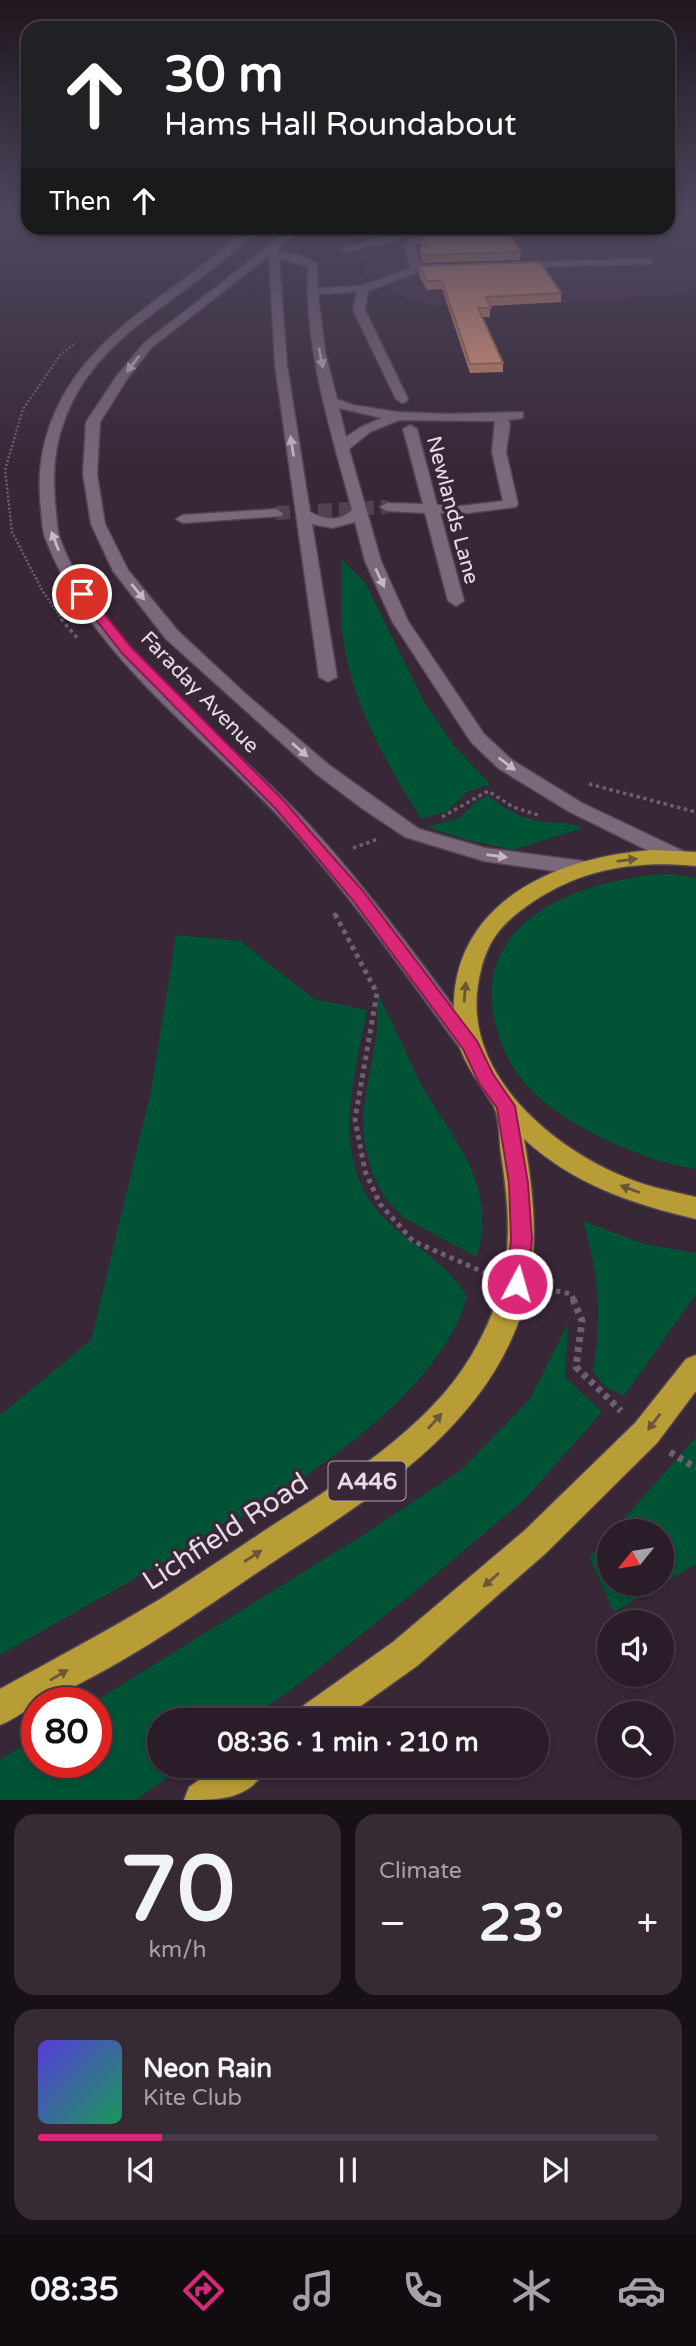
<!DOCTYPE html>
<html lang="en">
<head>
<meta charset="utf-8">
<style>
  :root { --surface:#2a1d29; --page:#362a35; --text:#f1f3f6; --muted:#a5a2a8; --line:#463b46; --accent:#db2777 }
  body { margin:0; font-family:"Varela Round",sans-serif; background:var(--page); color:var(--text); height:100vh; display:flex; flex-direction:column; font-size:26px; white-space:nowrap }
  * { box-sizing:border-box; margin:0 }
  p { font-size:23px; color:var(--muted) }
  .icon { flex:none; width:38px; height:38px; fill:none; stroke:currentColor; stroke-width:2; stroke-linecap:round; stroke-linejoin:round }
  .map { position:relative; height:1800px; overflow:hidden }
  .drawer { display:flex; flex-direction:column; gap:14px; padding:14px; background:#171017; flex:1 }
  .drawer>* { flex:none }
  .top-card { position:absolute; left:21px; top:21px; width:654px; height:214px; border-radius:21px; box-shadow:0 4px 10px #0003,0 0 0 2px var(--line); background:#202124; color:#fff; overflow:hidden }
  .needle { width:46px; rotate:240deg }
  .controls { position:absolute; left:597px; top:1519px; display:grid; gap:14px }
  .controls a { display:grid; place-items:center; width:77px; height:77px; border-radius:50%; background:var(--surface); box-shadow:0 4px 10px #0003,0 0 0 2px var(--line); font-size:35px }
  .speed { position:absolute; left:21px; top:1687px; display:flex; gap:14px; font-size:35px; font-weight:700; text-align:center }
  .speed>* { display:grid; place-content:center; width:91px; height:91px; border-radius:50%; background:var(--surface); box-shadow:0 4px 10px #0003,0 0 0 2px var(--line); line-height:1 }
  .speed .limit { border:10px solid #d22; background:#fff; color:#111 }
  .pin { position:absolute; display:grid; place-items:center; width:60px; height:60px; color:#fff; margin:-30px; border:4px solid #fff; border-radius:50%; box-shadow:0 2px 7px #0007 }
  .me { position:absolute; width:77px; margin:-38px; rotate:6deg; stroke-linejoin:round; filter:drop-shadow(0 0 5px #0008) }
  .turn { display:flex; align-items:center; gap:24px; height:147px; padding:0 28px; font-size:32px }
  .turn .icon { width:91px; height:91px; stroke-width:2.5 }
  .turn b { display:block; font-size:49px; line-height:60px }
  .then { display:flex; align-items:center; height:66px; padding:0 28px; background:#0003; gap:14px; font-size:26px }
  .big { font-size:52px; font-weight:700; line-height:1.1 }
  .drawer .card { flex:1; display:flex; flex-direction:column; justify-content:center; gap:10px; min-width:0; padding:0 24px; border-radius:21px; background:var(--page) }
  .drawer .dial { align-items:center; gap:0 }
  .dial b { font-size:91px; line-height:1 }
  .song { display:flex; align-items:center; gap:21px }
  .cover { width:84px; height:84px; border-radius:10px; background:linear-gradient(135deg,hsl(250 70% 55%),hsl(150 70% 35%)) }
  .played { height:7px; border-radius:4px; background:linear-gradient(90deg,var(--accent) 20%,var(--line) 20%) }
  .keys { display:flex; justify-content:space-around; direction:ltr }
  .heat { display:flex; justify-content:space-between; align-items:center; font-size:38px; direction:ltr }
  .drawer .tiles { flex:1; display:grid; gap:14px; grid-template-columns:1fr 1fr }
  .card:last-child { grid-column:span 2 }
  .trip { position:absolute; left:147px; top:1708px; width:402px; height:70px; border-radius:35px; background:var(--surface); box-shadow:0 4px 10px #0003,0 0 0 2px var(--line); font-weight:700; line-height:70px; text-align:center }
  .menu { display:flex; height:112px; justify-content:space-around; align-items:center; background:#110c10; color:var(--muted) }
  .menu .icon { width:49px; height:49px }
  .menu .current { color:var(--accent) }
  .menu b { font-size:32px; color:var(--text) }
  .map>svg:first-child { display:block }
  .built { fill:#452e44 }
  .green { fill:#005435 }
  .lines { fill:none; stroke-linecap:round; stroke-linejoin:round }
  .minor-tunnel { stroke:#524251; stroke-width:14; stroke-dasharray:14 7; stroke-linecap:butt }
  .minor-casing { stroke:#534453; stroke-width:3 }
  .highway-casing { stroke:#534453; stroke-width:3 }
  .path-far3 { stroke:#6f606e; stroke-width:2.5; stroke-dasharray:2 2; stroke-linecap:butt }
  .path-far2 { stroke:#6f606e; stroke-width:3.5; stroke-dasharray:3.5 3.5; stroke-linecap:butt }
  .path-far1 { stroke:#6f606e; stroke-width:5; stroke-dasharray:4.5 4.5; stroke-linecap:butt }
  .path { stroke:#6f606e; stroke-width:7; stroke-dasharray:5 5; stroke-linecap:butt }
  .minor { fill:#7c687b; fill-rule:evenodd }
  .highway { fill:#b89d37; fill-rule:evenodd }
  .wall { fill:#ce8a6c }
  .building { fill:#f0a17e; stroke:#a87158; stroke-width:2 }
  .oneway { fill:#c7b8c6 }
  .oneway2 { fill:#6b5637 }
  .route { fill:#db2777; stroke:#8e194d; stroke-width:2 }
  .labels { text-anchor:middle; stroke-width:7; stroke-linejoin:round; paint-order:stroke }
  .far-street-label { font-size:21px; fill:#e7dbe6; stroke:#382737 }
  .shield { fill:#382737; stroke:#b2a5b2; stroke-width:2 }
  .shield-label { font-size:23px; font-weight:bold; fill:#e7dbe6 }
  .near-street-label { font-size:28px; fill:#e7dbe6; stroke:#382737 }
</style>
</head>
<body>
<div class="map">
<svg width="696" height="1800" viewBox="0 0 696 1800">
  <rect width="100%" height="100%" fill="#382737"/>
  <path class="built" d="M 669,218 L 696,218 L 696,294 L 556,303 L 432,306 L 388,291 L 365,272 L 349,228 L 668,228 Z"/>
  <path class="green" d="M 342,560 L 365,582 L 423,700 L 454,746 L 490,784 L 467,792 L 446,812 L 421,819 C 388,766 355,709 344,646 C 339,619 343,587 342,560 Z
    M 488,796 C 505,809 524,820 545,822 C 562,824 565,820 583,828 L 513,850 L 467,840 L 427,827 L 460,818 L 475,802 Z
    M 667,874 L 696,877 L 696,1169 C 640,1161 539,1117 511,1064 C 445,937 558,881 667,874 Z
    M 176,935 L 240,941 L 314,999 L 367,1010 C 353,1083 327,1165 389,1223 C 419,1250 444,1261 467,1296 C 436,1410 260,1507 162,1563 C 108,1594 54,1624 0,1655 L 0,1415 L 91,1340 L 151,1091 Z
    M 377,993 C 392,1021 405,1051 419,1080 C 442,1125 480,1161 482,1215 C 482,1231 482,1242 476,1257 L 404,1218 L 385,1198 L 372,1173 L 364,1141 L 363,1111 L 377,1030 Z
    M 583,1221 L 644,1244 L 696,1253 L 696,1294 L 624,1396 L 605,1387 L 593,1371 C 602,1314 599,1276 583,1221 Z
    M 568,1323 L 565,1377 L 602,1412 L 524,1500 L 412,1594 L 303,1681 L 248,1720 L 159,1720 L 159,1766 L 184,1766 L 135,1800 L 0,1800 L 0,1760 L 37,1737 L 37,1762 L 96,1762 L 96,1703 L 92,1703 L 363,1535 L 461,1470 L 529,1400 Z
    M 696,1437 L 696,1564 L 614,1612 L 589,1558 L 609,1536 L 609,1584 L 662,1584 L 662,1531 L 613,1531 Z"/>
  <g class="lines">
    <path class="minor-tunnel" d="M 276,513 L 387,507"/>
    <g class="minor-casing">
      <path id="minor" d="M 668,218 L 683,218 L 668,222 Z
        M 246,228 L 256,228 C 204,290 120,319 78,391 C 55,432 51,467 56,513 C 57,521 57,531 60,539 C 101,650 233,740 312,828 C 372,894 424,967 478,1039 L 482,1045 L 478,1051 L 470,1054 L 462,1051 C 408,978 356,903 296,835 C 213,741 93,662 46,540 C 42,531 42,519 41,509 C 36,467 44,428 66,391 C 108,320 188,285 246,228 Z
        M 292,228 L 303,228 L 275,251 L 298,255 L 317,263 L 318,288 L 361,286 L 411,268 L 404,246 L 413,236 L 514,228 L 550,228 L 545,231 L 420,241 L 414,246 L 421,266 L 446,264 L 451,267 L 450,269 L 418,272 L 368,291 L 365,310 L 408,399 L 406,402 L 402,403 L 396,399 L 353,310 L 357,292 L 318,294 L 325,351 L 337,399 L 353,405 L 397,412 L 449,414 L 523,412 L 523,418 L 508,420 L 510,424 L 506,452 L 518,504 L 516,507 L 461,514 L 440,513 L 464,601 L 456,606 L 448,601 L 425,513 L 387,511 L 380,507 L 387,503 L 423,504 L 403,429 L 410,425 L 417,429 L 437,505 L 461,506 L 503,501 L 492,452 L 495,421 L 399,420 L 370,432 L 349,449 L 381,561 L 408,621 L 484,734 L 512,760 L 582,803 L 683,851 L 686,856 L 683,861 L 669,861 L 568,811 L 498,768 L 471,742 L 392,621 L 365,561 L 355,522 L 332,528 L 312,524 L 337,677 L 328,682 L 319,677 L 275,365 L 269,256 L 152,347 L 127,379 L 100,422 L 97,474 L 105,524 L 128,570 L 178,631 L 247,695 L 329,765 L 419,829 L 485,848 L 583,861 L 590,863 L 593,868 L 590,873 L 583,875 L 484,861 L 405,837 L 363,809 L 315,773 L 166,639 L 113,571 L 91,524 L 83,474 L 86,422 L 116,377 L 144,343 ZM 279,258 L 308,267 C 304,349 331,431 352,510 C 339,522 325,520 310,512 L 287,365 ZM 339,408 L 382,418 L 361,427 L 346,437 Z
        M 387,228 L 397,228 L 397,240 L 347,252 L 342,249 L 388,236 Z
        M 648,259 L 652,260 L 652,264 L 513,268 L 508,265 L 513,262 Z
        M 276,509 L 283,513 L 281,516 L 183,523 L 176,519 L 183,515 Z"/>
    </g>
    <g class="highway-casing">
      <path id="highway" d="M 653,850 L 696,852 L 696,866 C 638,860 584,868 534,901 C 499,925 485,942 478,985 C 464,1072 548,1144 620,1175 C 644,1186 670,1191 696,1197 L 696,1219 C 632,1204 573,1184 524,1139 C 536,1205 541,1267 515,1331 C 468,1445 350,1510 252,1576 C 185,1622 114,1670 39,1703 C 29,1707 14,1720 0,1725 L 0,1689 C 54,1659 109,1630 162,1598 C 198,1575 234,1551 270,1527 C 340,1482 428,1429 471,1356 C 513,1285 513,1233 501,1154 C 499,1140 500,1117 493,1105 C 478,1081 459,1058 455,1028 C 441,908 550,857 653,850 Z
        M 696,1355 L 696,1391 L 657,1443 L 546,1553 L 417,1666 L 341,1720 L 295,1720 L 300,1708 L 393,1642 L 524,1531 L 635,1423 L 686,1359 Z
        M 219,1766 L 267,1766 C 251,1800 219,1800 184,1800 L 189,1787 Z"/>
    </g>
    <path class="path-far3" d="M 62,620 L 42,590 L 12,532 L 5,470 L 23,409 L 61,354 L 76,343"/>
    <path class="path-far2" d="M 61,619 L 78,639
      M 589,784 L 696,812
      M 442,817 L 488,791 L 513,807 L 538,815
      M 353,848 L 378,839
      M 334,913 L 336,916"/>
    <path class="path-far1" d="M 335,914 L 377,993 L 355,1119 L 365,1171 L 380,1204 L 413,1241 L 488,1274
      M 547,1289 L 571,1294 L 574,1300"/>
    <path class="path" d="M 573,1299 L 582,1321 L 576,1367 L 621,1411
      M 670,1452 L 696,1468"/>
    <use href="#minor" class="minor"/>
    <use href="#highway" class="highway"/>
  </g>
  <path class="wall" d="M 422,236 L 521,252 L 520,260 L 423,263 L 420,255 L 420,247 L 423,246 L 421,244 Z
    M 419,266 L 561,293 L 561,302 L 490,306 L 490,317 L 482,317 L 503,363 L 503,372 L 470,373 L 442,289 L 427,290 L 419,275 Z"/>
  <path class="building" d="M 508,232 L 521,252 L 423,255 L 420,247 L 427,246 L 422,236 Z
    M 540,262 L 561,293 L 486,297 L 491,308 L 478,308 L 503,363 L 470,364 L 442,281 L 427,281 L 419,266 Z"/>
  <defs><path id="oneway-solid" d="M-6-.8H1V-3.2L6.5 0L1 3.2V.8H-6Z" transform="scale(1.75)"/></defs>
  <g class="oneway">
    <use href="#oneway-solid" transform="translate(321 358) rotate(78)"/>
    <use href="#oneway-solid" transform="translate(133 364) rotate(128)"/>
    <use href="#oneway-solid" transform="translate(292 446) rotate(-99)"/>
    <use href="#oneway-solid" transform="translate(55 541) rotate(-111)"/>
    <use href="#oneway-solid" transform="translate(380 578) rotate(65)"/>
    <use href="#oneway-solid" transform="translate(138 592) rotate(51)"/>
    <use href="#oneway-solid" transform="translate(300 750) rotate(41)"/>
    <use href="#oneway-solid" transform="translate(507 764) rotate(37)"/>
    <use href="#oneway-solid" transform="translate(497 856) rotate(8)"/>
  </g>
  <g class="oneway2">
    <use href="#oneway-solid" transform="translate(627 860) rotate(-7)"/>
    <use href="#oneway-solid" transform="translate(465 992) rotate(-85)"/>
    <use href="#oneway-solid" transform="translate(630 1189) rotate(-160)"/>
    <use href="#oneway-solid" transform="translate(435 1421) rotate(-48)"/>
    <use href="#oneway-solid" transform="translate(654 1422) rotate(127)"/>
    <use href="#oneway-solid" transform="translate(253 1556) rotate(-33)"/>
    <use href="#oneway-solid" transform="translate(491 1580) rotate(139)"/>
    <use href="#oneway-solid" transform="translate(59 1675) rotate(-30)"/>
  </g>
  <linearGradient id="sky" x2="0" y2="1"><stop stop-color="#1f151e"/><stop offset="0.46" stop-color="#4d475e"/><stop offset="1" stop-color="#4d475e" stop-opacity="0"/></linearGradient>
  <rect width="696" height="470" fill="url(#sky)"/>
  <path class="route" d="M 82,590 L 86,591 L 131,647 L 285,802 L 315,837 L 363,891 L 477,1041 L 493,1074 L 515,1106 L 528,1183 L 532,1239 L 528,1284 L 524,1290 L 517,1293 L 510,1290 L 507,1284 L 511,1239 L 509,1183 L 497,1108 L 479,1083 L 463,1049 L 352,899 L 305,843 L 275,808 L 122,653 L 76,594 Z"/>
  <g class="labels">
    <g class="far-street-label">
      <text transform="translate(453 510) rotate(75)" y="7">Newlands Lane</text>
      <text transform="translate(200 692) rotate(46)" y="7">Faraday Avenue</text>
    </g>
    <rect class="shield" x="328.5" y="1461.5" width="77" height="39" rx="5"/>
    <g class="shield-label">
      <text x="367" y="1489">A446</text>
    </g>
    <g class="near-street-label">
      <text transform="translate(225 1531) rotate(-33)" y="10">Lichfield Road</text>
    </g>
  </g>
</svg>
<div class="controls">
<a><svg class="needle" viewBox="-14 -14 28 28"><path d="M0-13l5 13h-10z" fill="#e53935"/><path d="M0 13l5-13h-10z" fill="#a5a2a8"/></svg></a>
<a><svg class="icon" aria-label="sound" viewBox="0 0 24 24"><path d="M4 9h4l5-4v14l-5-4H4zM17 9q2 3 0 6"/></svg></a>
<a><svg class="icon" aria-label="search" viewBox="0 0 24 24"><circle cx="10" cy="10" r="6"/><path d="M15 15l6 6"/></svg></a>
</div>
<div class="speed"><div class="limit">80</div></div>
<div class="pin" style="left:82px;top:594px;background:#d93025"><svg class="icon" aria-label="arrive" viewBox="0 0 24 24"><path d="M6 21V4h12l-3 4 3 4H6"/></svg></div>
<svg class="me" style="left:517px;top:1284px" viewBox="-20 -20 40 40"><circle r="17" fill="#db2777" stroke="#fff" stroke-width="3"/><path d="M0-11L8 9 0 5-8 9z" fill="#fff"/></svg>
<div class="trip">08:36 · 1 min · 210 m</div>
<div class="top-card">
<div class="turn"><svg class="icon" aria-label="ahead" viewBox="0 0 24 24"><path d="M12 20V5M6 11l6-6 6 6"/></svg><div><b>30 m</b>Hams Hall Roundabout</div></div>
<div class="then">Then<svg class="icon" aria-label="ahead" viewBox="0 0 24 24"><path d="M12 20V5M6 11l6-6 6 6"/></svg></div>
</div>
</div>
<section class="drawer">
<div class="tiles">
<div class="card dial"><b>70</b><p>km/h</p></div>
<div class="card"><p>Climate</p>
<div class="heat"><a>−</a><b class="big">23°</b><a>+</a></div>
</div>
<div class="card">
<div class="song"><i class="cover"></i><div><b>Neon Rain</b><p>Kite Club</p></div></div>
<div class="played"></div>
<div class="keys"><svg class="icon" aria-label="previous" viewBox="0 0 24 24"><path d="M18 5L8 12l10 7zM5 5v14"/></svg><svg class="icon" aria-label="pause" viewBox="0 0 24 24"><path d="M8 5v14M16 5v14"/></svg><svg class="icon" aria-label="next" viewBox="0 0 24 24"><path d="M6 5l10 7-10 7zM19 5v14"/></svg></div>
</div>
</div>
</section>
<nav class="menu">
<b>08:35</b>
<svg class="icon current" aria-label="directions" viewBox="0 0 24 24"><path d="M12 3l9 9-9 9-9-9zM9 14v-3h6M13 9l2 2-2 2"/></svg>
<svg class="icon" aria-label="music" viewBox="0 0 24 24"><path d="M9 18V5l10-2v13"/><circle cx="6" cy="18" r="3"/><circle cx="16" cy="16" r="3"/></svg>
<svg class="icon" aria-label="phone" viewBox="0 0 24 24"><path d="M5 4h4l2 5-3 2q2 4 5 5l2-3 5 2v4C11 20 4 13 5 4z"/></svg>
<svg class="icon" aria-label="climate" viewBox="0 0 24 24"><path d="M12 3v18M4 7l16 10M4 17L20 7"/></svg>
<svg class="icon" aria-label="car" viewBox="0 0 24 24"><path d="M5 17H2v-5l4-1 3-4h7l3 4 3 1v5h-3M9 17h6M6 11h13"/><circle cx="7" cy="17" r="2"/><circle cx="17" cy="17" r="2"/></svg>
</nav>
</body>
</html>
